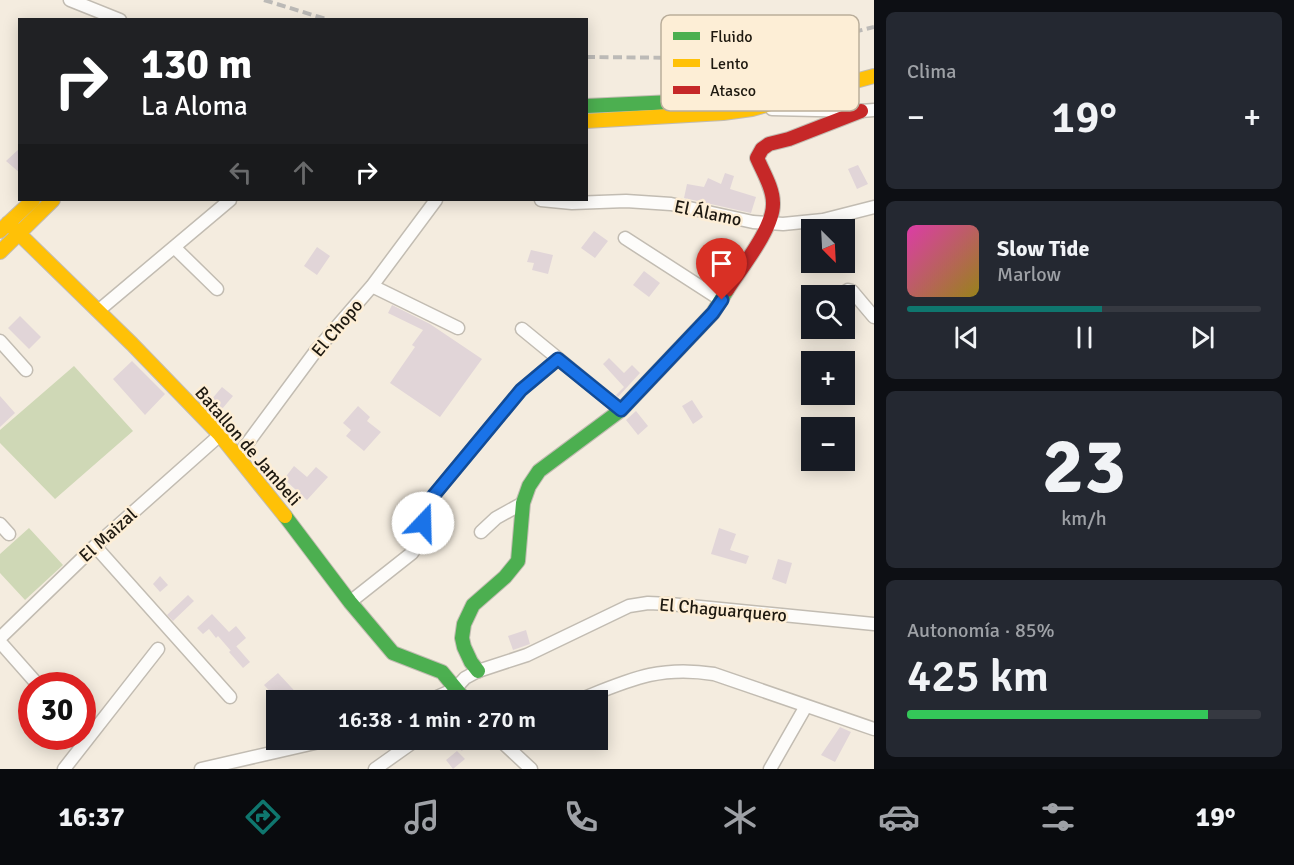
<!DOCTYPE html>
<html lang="es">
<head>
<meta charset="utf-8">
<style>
  :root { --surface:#171b24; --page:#242831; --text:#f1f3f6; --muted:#9ea1a6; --line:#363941; --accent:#0f766e }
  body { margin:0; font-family:Signika,sans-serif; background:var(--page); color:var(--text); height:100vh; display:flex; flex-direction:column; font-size:22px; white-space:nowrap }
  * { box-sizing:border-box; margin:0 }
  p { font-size:20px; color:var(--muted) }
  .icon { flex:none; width:33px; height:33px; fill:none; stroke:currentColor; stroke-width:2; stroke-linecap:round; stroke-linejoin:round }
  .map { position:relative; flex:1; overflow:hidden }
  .sheet { display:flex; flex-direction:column; gap:12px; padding:12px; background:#0d0f14; width:420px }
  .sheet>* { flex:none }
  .top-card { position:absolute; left:18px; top:18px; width:570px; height:183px; border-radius:0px; box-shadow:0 3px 15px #0003; background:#202124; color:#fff; overflow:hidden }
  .needle { width:39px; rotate:156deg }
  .tools { position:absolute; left:801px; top:219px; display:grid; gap:12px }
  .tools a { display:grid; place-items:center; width:54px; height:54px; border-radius:0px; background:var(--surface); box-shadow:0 3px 15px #0003; font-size:30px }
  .speed { position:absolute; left:18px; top:672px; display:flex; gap:12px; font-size:30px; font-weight:700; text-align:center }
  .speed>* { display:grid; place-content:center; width:78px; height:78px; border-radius:50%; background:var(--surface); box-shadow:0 3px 15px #0003; line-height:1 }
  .speed .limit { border:9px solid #d22; background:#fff; color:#111 }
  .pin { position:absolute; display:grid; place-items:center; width:51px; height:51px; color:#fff; margin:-62px -26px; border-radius:50% 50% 50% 0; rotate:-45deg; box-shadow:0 0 6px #0007 }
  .pin .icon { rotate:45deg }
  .me { position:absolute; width:66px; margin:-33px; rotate:21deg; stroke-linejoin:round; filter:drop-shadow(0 0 4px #0008) }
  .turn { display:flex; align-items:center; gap:21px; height:126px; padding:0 24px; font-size:27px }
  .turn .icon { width:78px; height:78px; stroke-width:2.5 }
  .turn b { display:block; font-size:42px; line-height:51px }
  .lanes { display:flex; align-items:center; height:57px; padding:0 24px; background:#0003; justify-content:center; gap:30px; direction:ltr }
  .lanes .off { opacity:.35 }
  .big { font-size:45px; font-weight:600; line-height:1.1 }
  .sheet .card { flex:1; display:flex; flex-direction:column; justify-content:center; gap:9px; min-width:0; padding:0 21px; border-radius:9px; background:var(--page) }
  .sheet .dial { align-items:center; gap:0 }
  .dial b { font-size:78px; line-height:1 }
  .song { display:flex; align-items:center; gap:18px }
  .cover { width:72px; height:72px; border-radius:9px; background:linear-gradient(135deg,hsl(320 70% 55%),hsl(50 70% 35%)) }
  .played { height:6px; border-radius:3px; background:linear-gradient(90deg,var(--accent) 55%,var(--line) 55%) }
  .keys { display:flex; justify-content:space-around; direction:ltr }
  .heat { display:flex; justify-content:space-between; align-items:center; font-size:33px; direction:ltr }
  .charge { height:9px; border-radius:4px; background:linear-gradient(90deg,#34c759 85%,var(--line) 0) }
  .trip { position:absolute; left:266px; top:690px; width:342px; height:60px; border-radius:0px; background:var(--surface); box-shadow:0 3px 15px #0003; font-weight:600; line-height:60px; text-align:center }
  .tab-bar { display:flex; height:96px; justify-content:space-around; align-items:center; background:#090b0e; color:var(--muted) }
  .tab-bar .icon { width:42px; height:42px }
  .tab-bar .active { color:var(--accent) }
  .tab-bar b { font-size:27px; color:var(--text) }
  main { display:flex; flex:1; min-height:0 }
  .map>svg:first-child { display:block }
  .green { fill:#cfd8b6 }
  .building { fill:#e1d5d8 }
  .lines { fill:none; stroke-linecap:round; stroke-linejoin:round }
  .street-casing { stroke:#c2bcb2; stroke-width:15 }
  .fast-casing { stroke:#c2bcb2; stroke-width:16 }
  .slow-casing { stroke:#c2bcb2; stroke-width:16 }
  .jam-casing { stroke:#c2bcb2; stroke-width:16 }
  .street { stroke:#fdfcfa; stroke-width:12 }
  .fast { stroke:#4caf50; stroke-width:14 }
  .slow { stroke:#ffc107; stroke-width:14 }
  .jam { stroke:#c62828; stroke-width:14 }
  .rail { stroke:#bcbab7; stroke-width:4; stroke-dasharray:9 4.5; stroke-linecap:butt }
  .route-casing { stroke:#114b97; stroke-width:15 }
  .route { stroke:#1a73e8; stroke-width:10 }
  .labels { text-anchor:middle; stroke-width:5; stroke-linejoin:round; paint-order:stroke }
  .street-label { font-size:18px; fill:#1e1910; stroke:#fdeed6 }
  .key { fill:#fdeed6; stroke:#baae9b; stroke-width:1.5 }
  .key-label { font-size:16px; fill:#1e1910 }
</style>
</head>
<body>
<main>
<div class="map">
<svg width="874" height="769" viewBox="0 0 874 769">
  <rect width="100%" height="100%" fill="#f4ecdf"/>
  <path class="green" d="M 74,366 L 133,431 L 55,499 L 0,443 L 0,430 Z
    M 29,528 L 63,565 L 25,600 L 0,573 L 0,554 Z"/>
  <path class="building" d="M 20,148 L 20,173 L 6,161 Z
    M 858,165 L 868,184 L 857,189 L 848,169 Z
    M 725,173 L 734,176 L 730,189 L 756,197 L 751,213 L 684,198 L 687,184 L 704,187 L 708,178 L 721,184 Z
    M 594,231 L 608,241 L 595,258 L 581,248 Z
    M 317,247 L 330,256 L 317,275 L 304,266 Z
    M 531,250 L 553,255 L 548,274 L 532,270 L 534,263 L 527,262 Z
    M 644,271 L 660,283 L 649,297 L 633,285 Z
    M 392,305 L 430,324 L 482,359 L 440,417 L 390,383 L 415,347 L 412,345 L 423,330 L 388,313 Z
    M 20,316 L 41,337 L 29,349 L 8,328 Z
    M 609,358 L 624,373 L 632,365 L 640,373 L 618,397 L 616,395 L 624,387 L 603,364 Z
    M 132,361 L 165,394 L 145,415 L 113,379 Z
    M 222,387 L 233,396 L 222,409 L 211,400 Z
    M 0,396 L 15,413 L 0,427 Z
    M 692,400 L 703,417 L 693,424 L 682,406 Z
    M 358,406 L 370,417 L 367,421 L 381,432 L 364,451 L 346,436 L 351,430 L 343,423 Z
    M 636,411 L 648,426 L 638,435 L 626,420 Z
    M 294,466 L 307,477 L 316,467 L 328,477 L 307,500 L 284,479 Z
    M 719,528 L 736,534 L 730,550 L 749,556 L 746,564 L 711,554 Z
    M 778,559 L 792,563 L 786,584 L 772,579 Z
    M 160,576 L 168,585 L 160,592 L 153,584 Z
    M 188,595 L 194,601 L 173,621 L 167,615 Z
    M 212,614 L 229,632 L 236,626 L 246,638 L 231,651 L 218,636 L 216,638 L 209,629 L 203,634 L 197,628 Z
    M 526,630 L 530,644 L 513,650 L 508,636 Z
    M 236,646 L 250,662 L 243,668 L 229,652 Z
    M 278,673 L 303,700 L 278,700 L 264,685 Z
    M 840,727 L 851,732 L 835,762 L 821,755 Z
    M 448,740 L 464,740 L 468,743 L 462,751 Z
    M 457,751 L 465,759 L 453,769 L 446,760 Z"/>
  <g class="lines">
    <g class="street-casing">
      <path id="street" d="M 70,0 L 120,20
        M 772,109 L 861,111 L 874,110
        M 541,200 L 572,203 L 626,201 L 671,204 L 753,222 L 783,224 L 823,220 L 874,207
        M 625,238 L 721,300
        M 174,247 L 217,289
        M 372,286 L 458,328
        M 839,296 L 848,290 L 852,291 L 874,317
        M 98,311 L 230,200
        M 522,329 L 621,410
        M 0,341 L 26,370
        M 238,456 L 315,352 L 372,286 L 436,200
        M 0,524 L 9,534
        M 481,532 L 496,518 L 523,503
        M 95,546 L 230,697
        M 350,602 L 412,553 L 417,545 L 429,501 L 521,390 L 558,359
        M 0,638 L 95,546 L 220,435
        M 0,642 L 39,686
        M 430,700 L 455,689 L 465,678 L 478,671 L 527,655 L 629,606 L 648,603 L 670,604 L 874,624
        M 579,700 C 629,680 659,665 714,674 L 874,729
        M 500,740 L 531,769
        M 64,769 L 158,649
        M 201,769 L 328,740
        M 375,769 L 416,740
        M 770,769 L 806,706"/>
    </g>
    <g class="fast-casing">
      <path id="fast" d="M 586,106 L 738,99 L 750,96
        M 285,516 L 350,602 L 393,653 L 442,672 L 465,700
        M 478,671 L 471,662 L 464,647 L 462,638 L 464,624 L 473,605 L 505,577 L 518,561 L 523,503 L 529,486 L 539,471 L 621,410 L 713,313 L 727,290"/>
    </g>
    <g class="slow-casing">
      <path id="slow" d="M 586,121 L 723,113 L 752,109 L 874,76
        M 8,223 L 132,344 L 220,435 L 285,516
        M 0,231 L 33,200
        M 0,252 L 53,200"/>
    </g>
    <g class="jam-casing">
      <path id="jam" d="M 727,290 C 741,268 774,228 773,203 C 773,188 763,172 757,158 L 762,149 L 769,144 L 789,139 L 861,111"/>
    </g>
    <use href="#street" class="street"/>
    <use href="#fast" class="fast"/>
    <use href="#slow" class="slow"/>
    <use href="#jam" class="jam"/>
    <path class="rail" d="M 264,0 L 329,20
      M 586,57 L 694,58 L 800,45 L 874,27"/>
  </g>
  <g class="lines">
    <g class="route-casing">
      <path id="route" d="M 423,523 L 429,501 L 521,390 L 558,359 L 621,410 L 713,313 L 722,300"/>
    </g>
    <use href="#route" class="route"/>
  </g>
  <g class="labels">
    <g class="street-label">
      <text transform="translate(708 213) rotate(12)" y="6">El Álamo</text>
      <text transform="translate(337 328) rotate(-50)" y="6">El Chopo</text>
      <text transform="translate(248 446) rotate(49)" y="6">Batallon de Jambeli</text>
      <text transform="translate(108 535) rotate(-42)" y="6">El Maizal</text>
      <text transform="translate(723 610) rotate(5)" y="6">El Chaguarquero</text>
    </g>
  </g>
  <rect x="661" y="15" width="198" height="96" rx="9" class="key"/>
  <rect x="673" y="32" width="27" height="8" fill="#4caf50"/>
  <rect x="673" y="59" width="27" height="8" fill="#ffc107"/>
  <rect x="673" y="86" width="27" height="8" fill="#c62828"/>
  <g class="key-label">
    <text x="710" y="42">Fluido</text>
    <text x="710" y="69">Lento</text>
    <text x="710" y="96">Atasco</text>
  </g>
</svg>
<div class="tools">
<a><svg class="needle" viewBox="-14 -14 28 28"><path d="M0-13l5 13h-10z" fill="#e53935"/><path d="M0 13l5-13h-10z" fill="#9ea1a6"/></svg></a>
<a><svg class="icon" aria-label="search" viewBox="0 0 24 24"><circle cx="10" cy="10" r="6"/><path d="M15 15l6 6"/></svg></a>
<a>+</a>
<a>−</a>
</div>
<div class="speed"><div class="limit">30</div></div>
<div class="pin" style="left:722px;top:300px;background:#d93025"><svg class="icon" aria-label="arrive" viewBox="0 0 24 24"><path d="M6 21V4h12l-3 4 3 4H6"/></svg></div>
<svg class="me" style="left:423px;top:523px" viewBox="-20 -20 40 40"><circle r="19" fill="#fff"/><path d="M0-13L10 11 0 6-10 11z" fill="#1a73e8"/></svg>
<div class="trip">16:38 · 1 min · 270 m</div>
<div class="top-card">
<div class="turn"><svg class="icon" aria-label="right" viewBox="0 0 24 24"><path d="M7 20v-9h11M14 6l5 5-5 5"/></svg><div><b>130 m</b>La Aloma</div></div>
<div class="lanes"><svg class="icon off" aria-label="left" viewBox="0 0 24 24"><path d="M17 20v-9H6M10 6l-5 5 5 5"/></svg><svg class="icon off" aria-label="ahead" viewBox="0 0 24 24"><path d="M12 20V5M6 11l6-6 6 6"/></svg><svg class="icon" aria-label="right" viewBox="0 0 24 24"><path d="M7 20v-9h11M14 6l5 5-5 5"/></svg></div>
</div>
</div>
<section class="sheet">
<div class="card"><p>Clima</p>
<div class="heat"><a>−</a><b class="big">19°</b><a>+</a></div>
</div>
<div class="card">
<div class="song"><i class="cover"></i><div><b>Slow Tide</b><p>Marlow</p></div></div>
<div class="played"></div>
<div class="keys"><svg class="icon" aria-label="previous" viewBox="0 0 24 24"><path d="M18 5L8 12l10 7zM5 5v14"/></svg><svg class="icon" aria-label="pause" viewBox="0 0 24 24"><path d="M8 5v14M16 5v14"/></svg><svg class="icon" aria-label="next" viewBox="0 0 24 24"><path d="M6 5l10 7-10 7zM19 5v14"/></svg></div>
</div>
<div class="card dial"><b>23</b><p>km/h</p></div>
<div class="card"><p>Autonomía · 85%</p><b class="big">425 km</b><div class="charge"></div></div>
</section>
</main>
<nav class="tab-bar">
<b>16:37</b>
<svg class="icon active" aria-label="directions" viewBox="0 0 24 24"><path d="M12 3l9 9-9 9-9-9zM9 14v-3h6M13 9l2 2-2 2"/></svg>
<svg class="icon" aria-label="music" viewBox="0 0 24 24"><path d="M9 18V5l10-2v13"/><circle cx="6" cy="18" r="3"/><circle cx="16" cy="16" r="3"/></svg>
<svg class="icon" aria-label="phone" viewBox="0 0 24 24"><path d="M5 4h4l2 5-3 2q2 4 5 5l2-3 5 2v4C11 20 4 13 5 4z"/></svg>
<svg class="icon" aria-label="climate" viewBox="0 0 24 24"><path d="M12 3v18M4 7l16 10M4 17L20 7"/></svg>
<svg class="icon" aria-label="car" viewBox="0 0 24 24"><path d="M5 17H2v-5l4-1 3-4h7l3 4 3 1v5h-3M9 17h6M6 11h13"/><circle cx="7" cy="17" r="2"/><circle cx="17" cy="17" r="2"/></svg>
<svg class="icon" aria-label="filters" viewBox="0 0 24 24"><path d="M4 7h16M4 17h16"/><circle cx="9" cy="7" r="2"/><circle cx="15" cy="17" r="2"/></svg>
<b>19°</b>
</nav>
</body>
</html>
